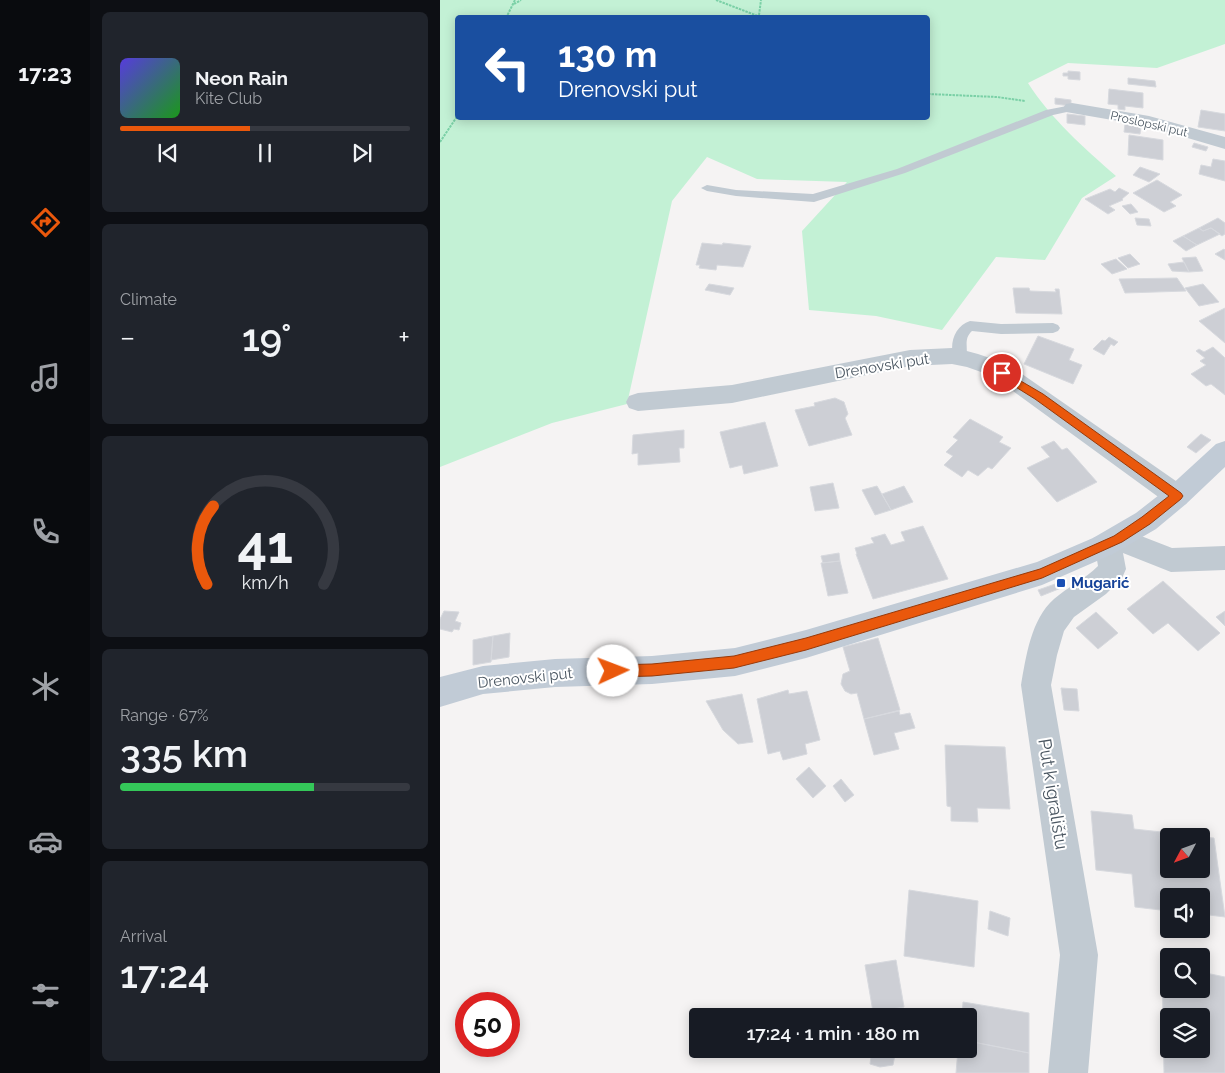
<!DOCTYPE html>
<html lang="en">
<head>
<meta charset="utf-8">
<style>
  :root { --surface:#171b24; --page:#20242c; --text:#f1f3f6; --muted:#9ea1a6; --line:#363941; --accent:#ea580c }
  body { margin:0; font-family:Raleway,sans-serif; background:var(--page); color:var(--text); height:100vh; display:flex; flex-direction:column; font-size:19px; white-space:nowrap }
  * { box-sizing:border-box; margin:0 }
  p { font-size:16px; color:var(--muted) }
  .icon { flex:none; width:28px; height:28px; fill:none; stroke:currentColor; stroke-width:2; stroke-linecap:round; stroke-linejoin:round }
  .map { position:relative; flex:1; overflow:hidden }
  .sheet { display:flex; flex-direction:column; gap:12px; padding:12px; background:#0d0f14; width:350px }
  .sheet>* { flex:none }
  .top-card { position:absolute; left:15px; top:15px; width:475px; height:105px; border-radius:5px; box-shadow:0 2px 12px #0003; background:#1a4fa0; color:#fff; overflow:hidden }
  .needle { width:32px; rotate:229deg }
  .controls { position:absolute; left:720px; top:828px; display:grid; gap:10px }
  .controls a { display:grid; place-items:center; width:50px; height:50px; border-radius:5px; background:var(--surface); box-shadow:0 2px 12px #0003; font-size:25px }
  .speed { position:absolute; left:15px; top:992px; display:flex; gap:10px; font-size:25px; font-weight:700; text-align:center }
  .speed>* { display:grid; place-content:center; width:65px; height:65px; border-radius:50%; background:var(--surface); box-shadow:0 2px 12px #0003; line-height:1 }
  .speed .limit { border:8px solid #d22; background:#fff; color:#111 }
  .pin { position:absolute; display:grid; place-items:center; width:42px; height:42px; color:#fff; margin:-21px; border:2px solid #fff; border-radius:50%; box-shadow:0 1px 5px #0007 }
  .me { position:absolute; width:55px; margin:-28px; rotate:88deg; stroke-linejoin:round; filter:drop-shadow(0 0 4px #0008) }
  .turn { display:flex; align-items:center; gap:18px; height:105px; padding:0 20px; font-size:22px }
  .turn .icon { width:65px; height:65px; stroke-width:2.5 }
  .turn b { display:block; font-size:35px; line-height:42px }
  .big { font-size:38px; font-weight:600; line-height:1.1 }
  .sheet .widget { flex:1; display:flex; flex-direction:column; justify-content:center; gap:8px; min-width:0; padding:0 18px; border-radius:8px; background:var(--page) }
  .sheet .dial { align-items:center; gap:0 }
  .dial svg { height:130px; overflow:visible; fill:none; stroke:var(--line); stroke-width:7; stroke-linecap:round; text-anchor:middle }
  .dial text { fill:var(--text); stroke:none }
  .song { display:flex; align-items:center; gap:15px }
  .cover { width:60px; height:60px; border-radius:8px; background:linear-gradient(135deg,hsl(250 70% 55%),hsl(120 70% 35%)) }
  .played { height:5px; border-radius:2px; background:linear-gradient(90deg,var(--accent) 45%,var(--line) 45%) }
  .keys { display:flex; justify-content:space-around; direction:ltr }
  .heat { display:flex; justify-content:space-between; align-items:center; font-size:28px; direction:ltr }
  .charge { height:8px; border-radius:4px; background:linear-gradient(90deg,#34c759 67%,var(--line) 0) }
  .trip { position:absolute; left:249px; top:1008px; width:288px; height:50px; border-radius:5px; background:var(--surface); box-shadow:0 2px 12px #0003; font-weight:600; line-height:50px; text-align:center }
  main { display:flex; flex:1; min-height:0 }
  .tab-bar { display:flex; flex-direction:column; width:90px; justify-content:space-around; align-items:center; background:#090b0e; color:var(--muted) }
  .tab-bar .icon { width:35px; height:35px }
  .tab-bar .active { color:var(--accent) }
  .tab-bar b { font-size:22px; color:var(--text) }
  .map>svg:first-child { display:block }
  .green { fill:#c3f1d5; fill-rule:evenodd }
  .building { fill:#cdcfd5; stroke:#d7d9de; fill-rule:evenodd }
  .lines { fill:none; stroke-linecap:round; stroke-linejoin:round }
  .path { stroke:#7ad0a6; stroke-width:2; stroke-dasharray:2.5 1; stroke-linecap:butt }
  .service { fill:#c1cad2; fill-rule:evenodd }
  .minor { fill:#c1cad2; fill-rule:evenodd }
  .secondary { fill:#c1cbd6; fill-rule:evenodd }
  .route { fill:#ea580c; stroke:#983908 }
  .transit-dot { fill:#1a4fb4; stroke:#fff; stroke-width:2 }
  .labels { text-anchor:middle; stroke-width:4; stroke-linejoin:round; paint-order:stroke }
  .far-street-label { font-size:12px; fill:#4a5661; stroke:#fff }
  .street-label { font-size:15px; fill:#4a5661; stroke:#fff }
  .transit-label { font-size:15px; font-weight:bold; fill:#164399; stroke:#fff; text-anchor:start }
  .near-street-label { font-size:18px; fill:#4a5661; stroke:#fff }
</style>
</head>
<body>
<main>
<nav class="tab-bar">
<b>17:23</b>
<svg class="icon active" aria-label="directions" viewBox="0 0 24 24"><path d="M12 3l9 9-9 9-9-9zM9 14v-3h6M13 9l2 2-2 2"/></svg>
<svg class="icon" aria-label="music" viewBox="0 0 24 24"><path d="M9 18V5l10-2v13"/><circle cx="6" cy="18" r="3"/><circle cx="16" cy="16" r="3"/></svg>
<svg class="icon" aria-label="phone" viewBox="0 0 24 24"><path d="M5 4h4l2 5-3 2q2 4 5 5l2-3 5 2v4C11 20 4 13 5 4z"/></svg>
<svg class="icon" aria-label="climate" viewBox="0 0 24 24"><path d="M12 3v18M4 7l16 10M4 17L20 7"/></svg>
<svg class="icon" aria-label="car" viewBox="0 0 24 24"><path d="M5 17H2v-5l4-1 3-4h7l3 4 3 1v5h-3M9 17h6M6 11h13"/><circle cx="7" cy="17" r="2"/><circle cx="17" cy="17" r="2"/></svg>
<svg class="icon" aria-label="filters" viewBox="0 0 24 24"><path d="M4 7h16M4 17h16"/><circle cx="9" cy="7" r="2"/><circle cx="15" cy="17" r="2"/></svg>
</nav>
<section class="sheet">
<div class="widget">
<div class="song"><i class="cover"></i><div><b>Neon Rain</b><p>Kite Club</p></div></div>
<div class="played"></div>
<div class="keys"><svg class="icon" aria-label="previous" viewBox="0 0 24 24"><path d="M18 5L8 12l10 7zM5 5v14"/></svg><svg class="icon" aria-label="pause" viewBox="0 0 24 24"><path d="M8 5v14M16 5v14"/></svg><svg class="icon" aria-label="next" viewBox="0 0 24 24"><path d="M6 5l10 7-10 7zM19 5v14"/></svg></div>
</div>
<div class="widget"><p>Climate</p>
<div class="heat"><a>−</a><b class="big">19°</b><a>+</a></div>
</div>
<div class="widget dial"><svg viewBox="0 0 100 80">
<path d="M14 69A42 42 0 1 1 86 69"/>
<path d="M14 69A42 42 0 0 1 18 21" stroke="#ea580c"/>
<text x="50" y="56" font-size="32" font-weight="700">41</text>
<text x="50" y="72" font-size="11">km/h</text>
</svg></div>
<div class="widget"><p>Range · 67%</p><b class="big">335 km</b><div class="charge"></div></div>
<div class="widget"><p>Arrival</p><b class="big">17:24</b></div>
</section>
<div class="map">
<svg width="785" height="1073" viewBox="0 0 785 1073">
  <rect width="100%" height="100%" fill="#f5f3f3"/>
  <path class="green" d="M 0,0 L 785,0 L 785,44 L 717,68 L 628,63 L 588,83 C 611,119 644,148 676,176 L 642,198 L 605,260 L 556,257 L 502,330 L 436,316 L 369,310 L 362,231 L 407,182 L 317,179 L 267,157 L 232,201 L 187,404 L 112,423 L 0,467 ZM 18,18 L 488,18 L 488,118 L 18,118 Z"/>
  <path class="building" d="M 628,71 L 640,72 L 640,80 L 628,79 L 628,76 L 623,76 L 623,73 L 628,73 Z
    M 688,78 L 715,81 L 716,87 L 688,84 Z
    M 669,89 L 703,93 L 703,108 L 685,106 L 685,110 L 678,109 L 678,105 L 668,104 Z
    M 615,98 L 631,100 L 631,106 L 615,104 Z
    M 761,110 L 785,114 L 785,131 L 758,127 Z
    M 627,114 L 645,116 L 645,125 L 627,123 Z
    M 685,124 L 701,126 L 700,134 L 684,132 Z
    M 689,135 L 723,140 L 723,160 L 688,155 Z
    M 754,143 L 768,147 L 766,151 L 752,147 Z
    M 773,159 L 785,161 L 785,181 L 759,174 L 761,165 L 771,167 Z
    M 700,167 L 720,174 L 709,182 L 693,175 Z
    M 717,180 L 742,195 L 730,202 L 736,206 L 724,212 L 693,193 Z
    M 679,188 L 689,193 L 682,199 L 683,200 L 669,206 L 675,210 L 668,214 L 645,199 L 670,189 L 675,192 Z
    M 691,204 L 698,212 L 690,214 L 682,206 Z
    M 695,218 L 709,219 L 711,226 L 697,225 Z
    M 778,218 L 785,223 L 785,234 L 782,236 L 771,228 L 763,231 L 759,228 Z
    M 759,228 L 763,231 L 771,228 L 780,234 L 757,245 L 743,236 Z
    M 743,236 L 757,245 L 746,251 L 733,241 Z
    M 262,243 L 282,245 L 283,243 L 311,246 L 303,267 L 277,265 L 276,270 L 259,268 L 260,265 L 256,265 Z
    M 784,249 L 785,250 L 785,260 L 775,254 Z
    M 690,254 L 700,264 L 688,268 L 678,258 Z
    M 756,257 L 763,271 L 749,272 L 742,258 Z
    M 676,259 L 687,269 L 672,274 L 661,264 Z
    M 744,262 L 749,272 L 732,271 L 728,264 Z
    M 737,278 L 746,291 L 685,293 L 679,279 Z
    M 269,284 L 294,288 L 290,295 L 265,290 Z
    M 763,284 L 779,302 L 759,306 L 745,288 Z
    M 573,288 L 589,288 L 590,291 L 616,292 L 615,289 L 619,289 L 622,314 L 576,313 Z
    M 785,308 L 785,343 L 759,321 Z
    M 598,336 L 634,349 L 629,360 L 642,365 L 633,384 L 584,364 Z
    M 669,337 L 678,342 L 674,346 L 671,344 L 664,355 L 653,349 L 662,340 L 665,341 Z
    M 773,347 L 785,358 L 785,395 L 771,384 L 766,386 L 751,374 L 766,365 L 760,361 L 765,358 L 756,351 L 759,349 L 764,352 Z
    M 395,398 L 404,402 L 408,414 L 405,418 L 412,435 L 369,446 L 355,410 L 375,406 L 374,403 Z
    M 530,419 L 563,437 L 559,442 L 571,448 L 552,469 L 548,467 L 538,476 L 528,470 L 522,477 L 504,465 L 513,456 L 506,452 L 518,440 L 513,437 Z
    M 325,422 L 338,466 L 304,474 L 302,465 L 290,468 L 280,432 Z
    M 244,430 L 244,448 L 239,448 L 240,462 L 198,465 L 198,453 L 192,454 L 193,435 Z
    M 761,434 L 771,440 L 756,453 L 747,447 Z
    M 614,441 L 622,450 L 627,448 L 657,482 L 617,502 L 587,468 L 610,457 L 601,447 Z
    M 393,483 L 399,508 L 375,511 L 370,487 Z
    M 437,486 L 451,510 L 435,515 L 422,490 Z
    M 464,486 L 473,502 L 451,510 L 442,494 Z
    M 483,526 L 508,579 L 433,599 L 416,554 L 417,554 L 415,548 L 434,543 L 431,538 L 445,534 L 451,545 L 465,541 L 461,532 Z
    M 399,553 L 400,561 L 383,563 L 381,556 Z
    M 400,561 L 408,593 L 388,596 L 381,563 Z
    M 723,581 L 780,633 L 758,651 L 728,623 L 713,634 L 687,609 Z
    M 618,583 L 621,588 L 601,596 L 598,590 Z
    M 4,611 L 19,612 L 15,621 L 21,623 L 19,630 L 14,629 L 12,632 L 0,629 L 0,619 Z
    M 785,611 L 785,626 L 776,617 Z
    M 656,612 L 678,633 L 658,649 L 636,628 Z
    M 70,633 L 69,657 L 51,660 L 53,636 Z
    M 53,636 L 51,662 L 33,665 L 33,640 Z
    M 438,638 L 460,710 L 424,719 L 417,693 L 411,694 L 405,691 L 401,684 L 403,674 L 410,671 L 403,647 Z
    M 621,688 L 637,689 L 639,711 L 624,710 Z
    M 348,690 L 349,694 L 367,691 L 380,740 L 365,744 L 367,754 L 343,760 L 340,751 L 328,754 L 317,699 Z
    M 302,694 L 313,742 L 298,744 L 283,730 L 266,701 Z
    M 459,711 L 460,715 L 470,713 L 475,728 L 454,733 L 459,749 L 434,755 L 424,719 Z
    M 505,745 L 565,747 L 570,809 L 537,808 L 538,822 L 511,821 L 511,807 L 507,806 Z
    M 369,767 L 386,786 L 373,798 L 356,779 Z
    M 401,779 L 414,795 L 405,802 L 393,786 Z
    M 651,811 L 692,815 L 694,829 L 758,836 L 729,836 L 729,869 L 761,869 L 761,837 L 774,838 L 785,917 L 761,914 L 761,896 L 729,896 L 729,911 L 695,907 L 692,874 L 656,870 Z
    M 469,890 L 538,901 L 534,967 L 464,956 Z
    M 550,911 L 570,918 L 568,936 L 548,929 Z
    M 456,960 L 464,1007 L 433,1012 L 425,965 Z
    M 722,963 L 729,965 L 729,989 L 761,989 L 761,972 L 785,977 L 785,1073 L 724,1073 ZM 729,1016 L 761,1016 L 761,1049 L 729,1049 Z
    M 523,1002 L 589,1013 L 589,1053 L 528,1041 L 528,1016 L 522,1016 Z
    M 528,1041 L 589,1053 L 589,1073 L 516,1073 L 518,1049 L 528,1049 Z
    M 432,1049 L 456,1049 L 453,1065 L 440,1067 L 430,1064 Z"/>
  <g class="lines">
    <path class="path" d="M 276,0 L 323,18
      M 74,4 L 81,0
      M 319,15 L 321,0
      M 66,18 L 75,0
      M 488,94 L 557,97 L 585,101
      M 0,142 L 18,115"/>
    <path class="service" d="M 632,105 L 636,106 L 637,108 L 636,110 L 613,115 L 465,173 L 374,202 L 296,196 L 267,191 L 261,188 L 267,185 L 296,190 L 373,194 L 457,169 L 606,110 Z
      M 530,321 L 561,324 L 613,323 L 618,325 L 620,328 L 618,331 L 613,333 L 561,334 L 532,331 C 522,340 530,350 525,360 L 515,360 C 508,346 514,326 530,321 Z"/>
    <path class="minor" d="M 632,103 L 709,116 L 785,137 L 785,149 L 707,126 L 626,112 L 623,108 L 626,104 Z
      M 512,348 C 538,352 559,361 582,374 L 746,488 L 750,496 L 746,504 L 737,507 L 728,504 L 566,386 L 541,372 L 527,367 L 512,364 L 470,366 L 292,403 L 198,411 L 189,408 L 186,402 L 189,396 L 198,393 L 292,385 L 470,350 Z
      M 678,527 L 732,548 L 785,546 L 785,570 L 731,572 L 683,553 L 686,569 L 682,578 L 666,594 L 634,617 L 624,631 L 617,655 L 611,685 L 658,955 L 648,1073 L 608,1073 L 620,955 L 581,685 C 586,657 591,619 614,599 C 628,587 645,579 658,566 L 657,560 L 649,546 L 653,538 L 663,534 L 666,535 L 668,531 Z"/>
    <path class="secondary" d="M 785,441 L 785,467 L 746,504 L 716,529 L 673,554 L 602,585 L 366,658 L 295,676 L 212,684 L 115,687 L 43,694 L 0,707 L 0,677 L 43,666 L 115,659 L 212,656 L 295,648 L 366,630 L 597,562 L 653,538 L 696,513 L 728,488 L 776,444 Z"/>
  </g>
  <path class="route" d="M 562,370 L 603,394 L 741,493 L 743,496 L 741,499 L 710,524 L 682,542 L 602,578 L 366,650 L 294,668 L 212,676 L 173,677 L 168,675 L 167,671 L 168,667 L 173,665 L 212,664 L 294,656 L 366,638 L 600,569 L 674,536 L 702,517 L 729,496 L 595,399 L 558,376 L 557,373 Z"/>
  <rect class="transit-dot" x="616" y="578" width="10" height="10" rx="2.5"/>
  <g class="labels">
    <g class="far-street-label">
      <text transform="translate(709 124) rotate(13)" y="4">Proslopski put</text>
    </g>
    <g class="street-label">
      <text transform="translate(442 366) rotate(-9)" y="5">Drenovski put</text>
      <text transform="translate(85 678) rotate(-6)" y="5">Drenovski put</text>
    </g>
    <g class="transit-label">
      <text x="631" y="588">Mugarić</text>
    </g>
    <g class="near-street-label">
      <text transform="translate(613 794) rotate(81)" y="6">Put k igralištu</text>
    </g>
  </g>
</svg>
<div class="controls">
<a><svg class="needle" viewBox="-14 -14 28 28"><path d="M0-13l5 13h-10z" fill="#e53935"/><path d="M0 13l5-13h-10z" fill="#9ea1a6"/></svg></a>
<a><svg class="icon" aria-label="sound" viewBox="0 0 24 24"><path d="M4 9h4l5-4v14l-5-4H4zM17 9q2 3 0 6"/></svg></a>
<a><svg class="icon" aria-label="search" viewBox="0 0 24 24"><circle cx="10" cy="10" r="6"/><path d="M15 15l6 6"/></svg></a>
<a><svg class="icon" aria-label="layers" viewBox="0 0 24 24"><path d="M12 4l9 5-9 5-9-5zM3 14l9 5 9-5"/></svg></a>
</div>
<div class="speed"><div class="limit">50</div></div>
<div class="pin" style="left:562px;top:373px;background:#d93025"><svg class="icon" aria-label="arrive" viewBox="0 0 24 24"><path d="M6 21V4h12l-3 4 3 4H6"/></svg></div>
<svg class="me" style="left:173px;top:671px" viewBox="-20 -20 40 40"><circle r="19" fill="#fff"/><path d="M0-13L10 11 0 6-10 11z" fill="#ea580c"/></svg>
<div class="trip">17:24 · 1 min · 180 m</div>
<div class="top-card">
<div class="turn"><svg class="icon" aria-label="left" viewBox="0 0 24 24"><path d="M17 20v-9H6M10 6l-5 5 5 5"/></svg><div><b>130 m</b>Drenovski put</div></div>
</div>
</div>
</main>
</body>
</html>
